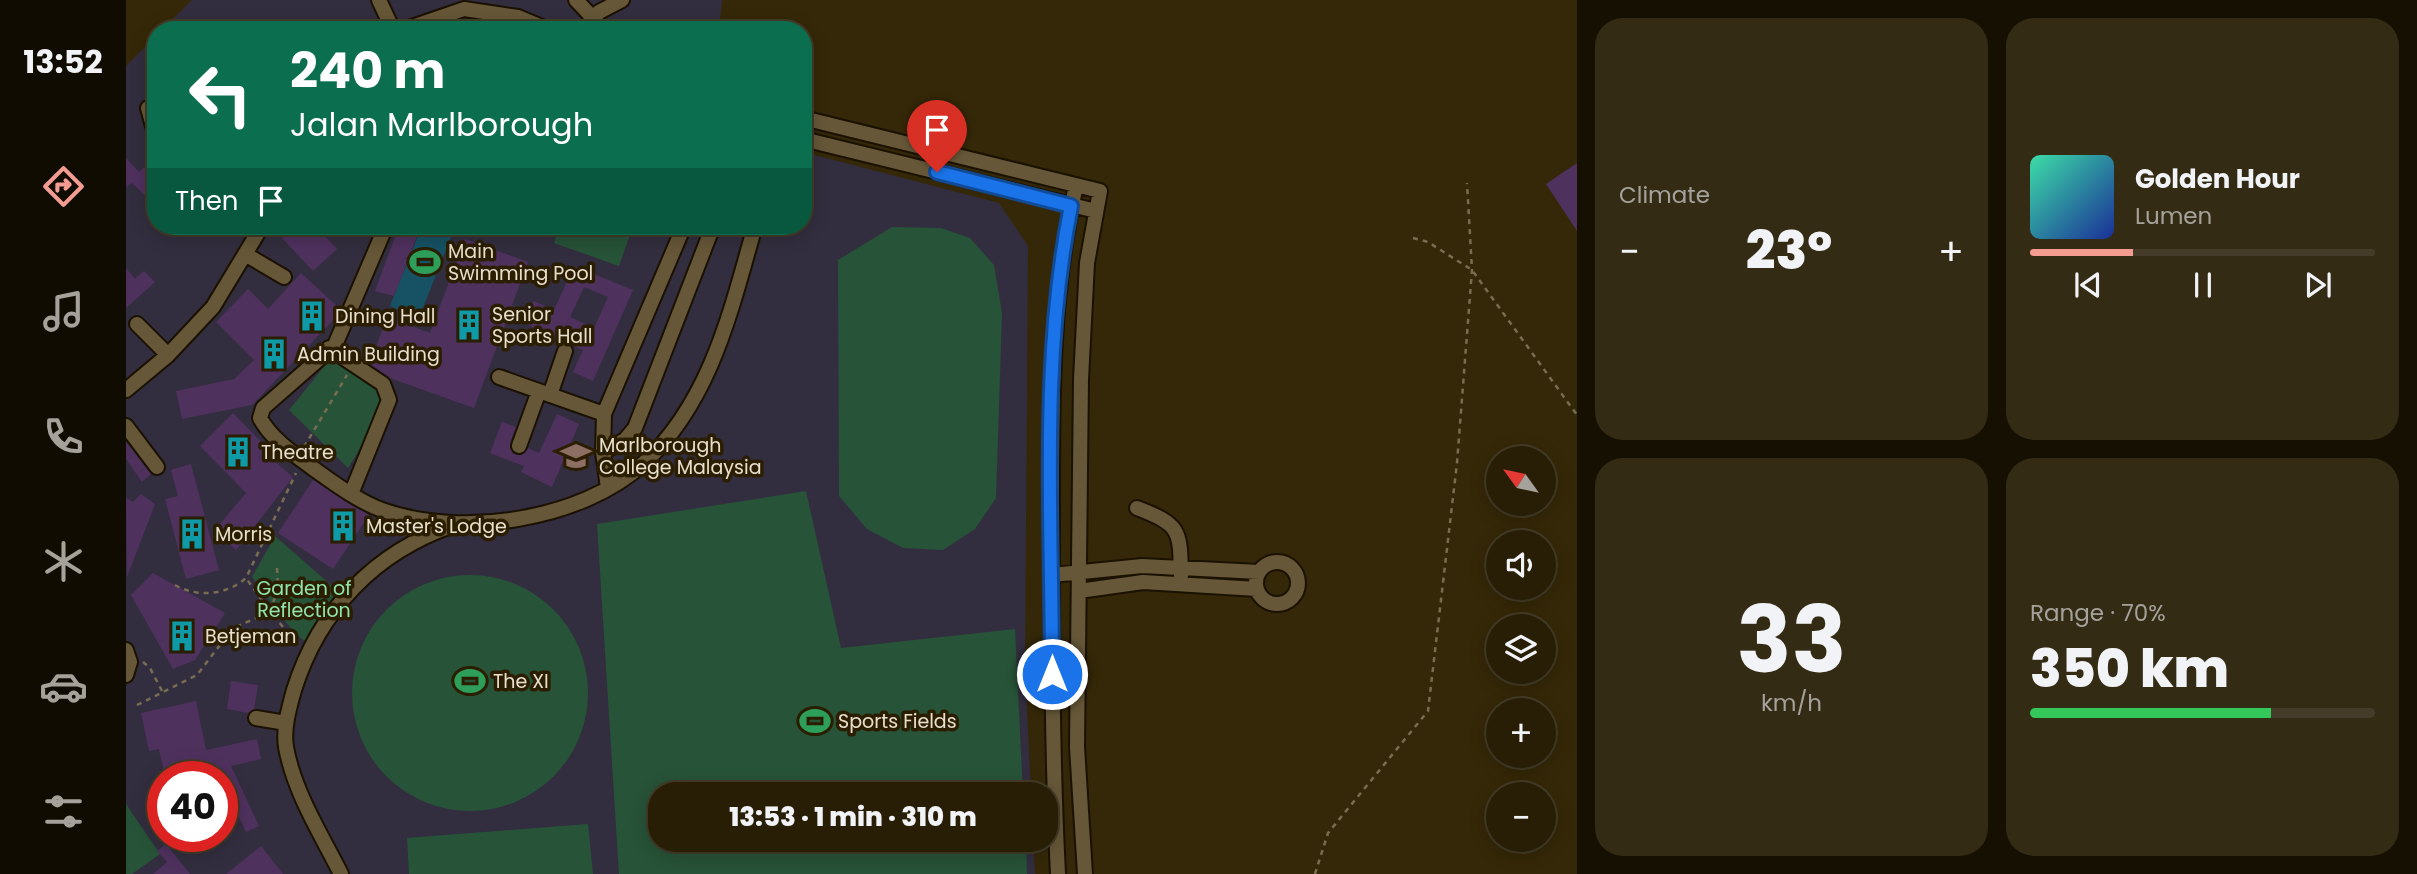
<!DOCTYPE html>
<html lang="en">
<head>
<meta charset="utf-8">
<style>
  :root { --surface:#281e06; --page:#342b14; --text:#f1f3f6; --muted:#a5a29b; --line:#443c28; --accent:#f59c92 }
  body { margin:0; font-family:Poppins,sans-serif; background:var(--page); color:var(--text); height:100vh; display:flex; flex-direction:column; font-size:26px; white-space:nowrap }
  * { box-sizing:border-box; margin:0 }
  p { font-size:23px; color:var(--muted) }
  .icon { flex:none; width:38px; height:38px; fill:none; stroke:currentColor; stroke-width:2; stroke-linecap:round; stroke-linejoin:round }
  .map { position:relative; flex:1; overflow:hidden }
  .details { display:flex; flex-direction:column; gap:18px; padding:18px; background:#161003; width:840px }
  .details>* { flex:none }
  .hud { position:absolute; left:21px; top:21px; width:665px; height:214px; border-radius:28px; box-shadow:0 4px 18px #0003,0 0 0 2px var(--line); background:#0b6e4f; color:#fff; overflow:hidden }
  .needle { width:46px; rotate:303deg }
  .fabs { position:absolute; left:1360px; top:446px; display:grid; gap:14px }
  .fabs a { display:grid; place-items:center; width:70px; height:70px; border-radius:50%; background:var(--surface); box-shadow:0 4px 18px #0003,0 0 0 2px var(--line); font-size:35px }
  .speed { position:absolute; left:21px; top:761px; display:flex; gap:14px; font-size:35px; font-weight:700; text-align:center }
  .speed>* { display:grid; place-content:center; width:91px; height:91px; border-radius:50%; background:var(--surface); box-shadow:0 4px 18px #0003,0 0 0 2px var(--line); line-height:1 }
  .speed .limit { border:10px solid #d22; background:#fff; color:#111 }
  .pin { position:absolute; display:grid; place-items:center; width:60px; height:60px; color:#fff; margin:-72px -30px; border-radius:50% 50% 50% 0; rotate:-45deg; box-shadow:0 0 7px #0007 }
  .pin .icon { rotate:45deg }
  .me { position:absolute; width:77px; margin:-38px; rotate:0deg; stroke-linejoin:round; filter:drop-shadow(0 0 5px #0008) }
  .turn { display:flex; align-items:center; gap:24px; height:147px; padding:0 28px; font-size:32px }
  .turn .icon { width:91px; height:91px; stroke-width:2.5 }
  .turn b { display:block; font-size:49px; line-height:60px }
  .then { display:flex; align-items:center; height:66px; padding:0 28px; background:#0003; gap:14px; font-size:26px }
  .big { font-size:52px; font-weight:800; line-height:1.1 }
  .details .widget { flex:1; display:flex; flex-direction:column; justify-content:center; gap:10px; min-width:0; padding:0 24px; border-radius:28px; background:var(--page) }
  .details .dial { align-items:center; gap:0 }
  .dial b { font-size:91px; line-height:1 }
  .song { display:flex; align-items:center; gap:21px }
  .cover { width:84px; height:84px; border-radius:10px; background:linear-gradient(135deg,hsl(160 70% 55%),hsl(230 70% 35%)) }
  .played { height:7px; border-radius:4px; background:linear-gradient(90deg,var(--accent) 30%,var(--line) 30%) }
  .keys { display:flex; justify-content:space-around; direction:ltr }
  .heat { display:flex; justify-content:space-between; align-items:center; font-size:38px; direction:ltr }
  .charge { height:10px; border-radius:5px; background:linear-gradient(90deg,#34c759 70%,var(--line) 0) }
  .details .tiles { flex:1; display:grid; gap:18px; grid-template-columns:repeat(2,1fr) }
  .trip { position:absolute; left:522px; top:782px; width:410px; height:70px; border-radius:28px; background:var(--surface); box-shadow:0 4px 18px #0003,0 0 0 2px var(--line); font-weight:800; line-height:70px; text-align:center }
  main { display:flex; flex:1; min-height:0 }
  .tab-bar { display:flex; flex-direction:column; width:126px; justify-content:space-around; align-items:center; background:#100c02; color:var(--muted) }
  .tab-bar .icon { width:49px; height:49px }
  .tab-bar .current { color:var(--accent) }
  .tab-bar b { font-size:32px; color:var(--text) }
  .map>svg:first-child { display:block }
  .education { fill:#332e3f; fill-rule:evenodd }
  .green { fill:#275338 }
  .water { fill:#165263 }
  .building { fill:#4f315e; fill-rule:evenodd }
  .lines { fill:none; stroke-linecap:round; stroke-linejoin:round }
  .minor-casing { stroke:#1b1100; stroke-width:18 }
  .path { stroke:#786d52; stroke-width:2.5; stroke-dasharray:5 5; stroke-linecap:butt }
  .minor { stroke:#665738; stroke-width:14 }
  .route-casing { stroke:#114b97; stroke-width:18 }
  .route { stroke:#1a73e8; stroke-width:12 }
  .labels { text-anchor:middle; stroke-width:7; stroke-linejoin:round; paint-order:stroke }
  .poi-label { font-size:19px; fill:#e8dfce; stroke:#2b1e00; text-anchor:start }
  .park-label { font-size:19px; fill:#91e4ad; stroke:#2b1e00 }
</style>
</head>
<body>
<main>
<nav class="tab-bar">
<b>13:52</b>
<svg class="icon current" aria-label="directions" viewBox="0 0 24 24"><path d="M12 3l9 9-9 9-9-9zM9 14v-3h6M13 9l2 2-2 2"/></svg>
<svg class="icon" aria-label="music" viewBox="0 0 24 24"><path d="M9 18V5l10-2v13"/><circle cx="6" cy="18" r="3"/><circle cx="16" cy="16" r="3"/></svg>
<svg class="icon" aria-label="phone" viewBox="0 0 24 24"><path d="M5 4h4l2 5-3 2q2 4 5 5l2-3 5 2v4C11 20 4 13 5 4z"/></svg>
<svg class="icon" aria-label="climate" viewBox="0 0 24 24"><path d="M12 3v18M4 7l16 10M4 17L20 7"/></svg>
<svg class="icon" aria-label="car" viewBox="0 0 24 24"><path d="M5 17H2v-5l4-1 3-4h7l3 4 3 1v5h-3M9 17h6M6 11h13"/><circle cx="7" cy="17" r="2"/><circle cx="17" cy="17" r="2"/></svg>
<svg class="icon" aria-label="filters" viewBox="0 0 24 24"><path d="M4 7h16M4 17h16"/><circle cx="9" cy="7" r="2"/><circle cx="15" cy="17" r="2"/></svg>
</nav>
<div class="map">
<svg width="1451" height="874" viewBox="0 0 1451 874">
  <rect width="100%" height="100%" fill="#352808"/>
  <path class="education" d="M 66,0 L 596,0 L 593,30 L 36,30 Z
    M 30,36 L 30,226 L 677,226 L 677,152 L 873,203 L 902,246 L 899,666 L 905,794 L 534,794 L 534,840 L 907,840 L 909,874 L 0,874 L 0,66 ZM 37,777 L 96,777 L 96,836 L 37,836 Z"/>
  <path class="green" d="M 434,226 L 507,226 L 493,266 L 428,243 Z
    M 766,227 L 815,228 L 844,238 L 868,265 L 876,313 L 870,498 L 849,529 L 817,550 L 777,548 L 741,529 L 713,496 L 712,260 Z
    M 209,353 L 267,396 L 222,468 L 163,410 Z
    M 680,491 L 715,648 L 889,629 L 897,794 L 534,794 L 534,840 L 900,840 L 901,874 L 493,874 L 471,524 Z
    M 149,536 L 215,594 L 183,644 L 169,634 L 126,577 Z
    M226 693a118 118 0 1 1 236 0a118 118 0 1 1-236 0Z
    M 0,804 L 34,854 L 6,874 L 0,874 Z
    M 462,824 L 467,874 L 283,874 L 281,838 Z"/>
  <path class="water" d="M 296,226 L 329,227 L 293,318 L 264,306 Z"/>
  <path class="building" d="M 0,158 L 13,172 L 18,167 L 30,179 L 30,195 L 24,200 L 6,183 L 0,187 Z
    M 1451,163 L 1451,231 L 1420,184 Z
    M 167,226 L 189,226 L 211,249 L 187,271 L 156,238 Z
    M 273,226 L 295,226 L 268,296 L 249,291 Z
    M 339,239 L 402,262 L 348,408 L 264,378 L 244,364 L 261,317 L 304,333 Z
    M 448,266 L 507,290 L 467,381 L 447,372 L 457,350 L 398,323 L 408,301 L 428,310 ZM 458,287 L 482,297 L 468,328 L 444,317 Z
    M 0,268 L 9,279 L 18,271 L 29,282 L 0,308 Z
    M 175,273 L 214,309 L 211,316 L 126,405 L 56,419 L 50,391 L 108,379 L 128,360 L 90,322 L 122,289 L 142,309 Z
    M 107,413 L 150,457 L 147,460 L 167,477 L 110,550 L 88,531 L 120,493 L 74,446 Z
    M 431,414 L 453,424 L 426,487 L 395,472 L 398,466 L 364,453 L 376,422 L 390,427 L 384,443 L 386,453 L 395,455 L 402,448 L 413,453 Z
    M 0,442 L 25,474 L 16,482 L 0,459 Z
    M 65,464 L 93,570 L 60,579 L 39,499 L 52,496 L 45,470 Z
    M 187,480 L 243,515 L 207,569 L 152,533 Z
    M 15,494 L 29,504 L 1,577 L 0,498 L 7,502 Z
    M 27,573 L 99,613 L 69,660 L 47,669 L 5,595 Z
    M 105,681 L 132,685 L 128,709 L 122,713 L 101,709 Z
    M 70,701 L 80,750 L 131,739 L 135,759 L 105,766 L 133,826 L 120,832 L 110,811 L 96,817 L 96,777 L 91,777 L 88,771 L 60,777 L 39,777 L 33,749 L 23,751 L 15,713 Z
    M 40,844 L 64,874 L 27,874 L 41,862 L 31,851 Z
    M 135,846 L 157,874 L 100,874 Z"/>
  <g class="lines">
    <g class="minor-casing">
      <path id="minor" d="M 253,0 L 267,30
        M 450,0 L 467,18
        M 277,30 L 338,9 L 392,17 L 423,30
        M 457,30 L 473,12 L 496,0
        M 22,108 L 30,137
        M 677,118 L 974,191 L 961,263 L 955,379 L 951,747 L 959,874
        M 677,139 L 970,211
        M 260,226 L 209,345 L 137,408 L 134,418 C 145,439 169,455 188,469 C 209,484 232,501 256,510 C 334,538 455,521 518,463 C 585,401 605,310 629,226
        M 119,254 L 158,277
        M 11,324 L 42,355
        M 203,348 L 257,384 L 263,400 L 225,494
        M 373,377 L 478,414
        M 0,390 L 42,355 L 87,307 L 136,226
        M 424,395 L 439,351
        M 0,426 L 31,467
        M 393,446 L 413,391
        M 477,452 L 499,440 L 509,428 L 587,226
        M 482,488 L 477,452 L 478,414 L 558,226
        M 1011,508 C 1055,525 1054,530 1055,576
        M1130 583a21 21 0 1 1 42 0a21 21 0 1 1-42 0Z
        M 926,575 L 1016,566 L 1133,572
        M 953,591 L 1017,582 L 1131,589
        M 0,650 L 4,662 L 0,675
        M 130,718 L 160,723
        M 215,874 C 195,834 168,792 160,747 C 157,729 163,708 168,690 C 193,610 249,552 328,525
        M 932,874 C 926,757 926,641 926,524 C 926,410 924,297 950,186"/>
    </g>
    <path class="path" d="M 1287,238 L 1302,242 L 1346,270 L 1451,415
      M 178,447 L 221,375
      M 151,568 L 152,588 L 144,612 L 172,644
      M 49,585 C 72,598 101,595 120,578 L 170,473
      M 17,662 L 24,668 L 36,691
      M 11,705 L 71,675 L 107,628 L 144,612 L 120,578
      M 1189,874 L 1202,833 L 1302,711 L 1331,463 L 1346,270 L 1341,183"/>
    <use href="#minor" class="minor"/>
  </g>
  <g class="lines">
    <g class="route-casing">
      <path id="route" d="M 811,172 L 945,206 C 914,359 926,519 926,674"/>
    </g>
    <use href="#route" class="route"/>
  </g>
  <defs>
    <g id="stadium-bare" transform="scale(2.415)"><path d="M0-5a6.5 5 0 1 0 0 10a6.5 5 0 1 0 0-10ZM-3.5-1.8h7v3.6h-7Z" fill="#2e9e5b" stroke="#2b1e00" stroke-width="2.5" paint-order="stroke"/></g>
    <g id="building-bare" transform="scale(2.415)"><path d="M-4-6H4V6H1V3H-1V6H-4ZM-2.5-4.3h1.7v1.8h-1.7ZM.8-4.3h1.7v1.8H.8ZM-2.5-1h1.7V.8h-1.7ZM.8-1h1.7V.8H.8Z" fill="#0f9aa8" stroke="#2b1e00" stroke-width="2.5" paint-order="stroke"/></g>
    <g id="university-bare" transform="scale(2.415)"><path d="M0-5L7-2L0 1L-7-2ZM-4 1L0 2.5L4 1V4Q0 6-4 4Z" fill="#8d6e63" stroke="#2b1e00" stroke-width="2.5" paint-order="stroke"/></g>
  </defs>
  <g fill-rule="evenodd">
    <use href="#stadium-bare" x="299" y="262"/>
    <use href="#building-bare" x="186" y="316"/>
    <use href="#building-bare" x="343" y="325"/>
    <use href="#building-bare" x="148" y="354"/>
    <use href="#building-bare" x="112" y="452"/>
    <use href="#university-bare" x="450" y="456"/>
    <use href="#building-bare" x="217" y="526"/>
    <use href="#building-bare" x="66" y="534"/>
    <use href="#building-bare" x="56" y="636"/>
    <use href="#stadium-bare" x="344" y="681"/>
    <use href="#stadium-bare" x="689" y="721"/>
  </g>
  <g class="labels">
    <g class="poi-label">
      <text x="322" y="258">Main<tspan x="322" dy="22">Swimming Pool</tspan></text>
      <text x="366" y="321">Senior<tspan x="366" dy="22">Sports Hall</tspan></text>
      <text x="209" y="323">Dining Hall</text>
      <text x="171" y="361">Admin Building</text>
      <text x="473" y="452">Marlborough<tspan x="473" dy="22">College Malaysia</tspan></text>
      <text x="135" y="459">Theatre</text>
      <text x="240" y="533">Master's Lodge</text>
      <text x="89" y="541">Morris</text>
      <text x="79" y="643">Betjeman</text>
      <text x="367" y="688">The XI</text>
      <text x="712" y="728">Sports Fields</text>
    </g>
    <g class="park-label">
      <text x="178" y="595">Garden of<tspan x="178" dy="22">Reflection</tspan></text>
    </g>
  </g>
</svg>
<div class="fabs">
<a><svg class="needle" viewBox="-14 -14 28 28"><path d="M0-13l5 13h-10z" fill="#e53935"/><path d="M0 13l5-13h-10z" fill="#a5a29b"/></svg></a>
<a><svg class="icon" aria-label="sound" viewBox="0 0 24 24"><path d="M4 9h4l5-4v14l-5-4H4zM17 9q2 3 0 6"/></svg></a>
<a><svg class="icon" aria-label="layers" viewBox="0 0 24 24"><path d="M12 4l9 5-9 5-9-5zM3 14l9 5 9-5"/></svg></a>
<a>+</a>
<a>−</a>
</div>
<div class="speed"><div class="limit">40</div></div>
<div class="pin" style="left:811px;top:172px;background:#d93025"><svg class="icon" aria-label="arrive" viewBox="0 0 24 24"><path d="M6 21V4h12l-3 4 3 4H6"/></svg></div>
<svg class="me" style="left:926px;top:674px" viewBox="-20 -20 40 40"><circle r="17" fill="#1a73e8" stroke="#fff" stroke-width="3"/><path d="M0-11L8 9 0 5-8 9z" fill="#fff"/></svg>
<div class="trip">13:53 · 1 min · 310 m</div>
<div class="hud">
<div class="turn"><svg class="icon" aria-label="left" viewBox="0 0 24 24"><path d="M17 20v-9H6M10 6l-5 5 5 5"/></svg><div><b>240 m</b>Jalan Marlborough</div></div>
<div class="then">Then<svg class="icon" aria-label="arrive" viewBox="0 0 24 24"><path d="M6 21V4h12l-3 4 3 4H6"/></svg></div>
</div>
</div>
<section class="details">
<div class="tiles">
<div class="widget"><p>Climate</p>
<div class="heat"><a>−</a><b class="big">23°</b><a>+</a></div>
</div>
<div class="widget">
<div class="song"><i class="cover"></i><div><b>Golden Hour</b><p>Lumen</p></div></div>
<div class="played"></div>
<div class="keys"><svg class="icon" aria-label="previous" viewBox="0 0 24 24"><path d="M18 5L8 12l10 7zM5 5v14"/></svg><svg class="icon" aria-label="pause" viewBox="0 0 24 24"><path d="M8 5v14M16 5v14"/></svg><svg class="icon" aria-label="next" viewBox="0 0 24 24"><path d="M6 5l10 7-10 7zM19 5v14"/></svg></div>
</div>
<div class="widget dial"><b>33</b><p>km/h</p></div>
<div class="widget"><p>Range · 70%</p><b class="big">350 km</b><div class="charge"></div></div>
</div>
</section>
</main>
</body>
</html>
